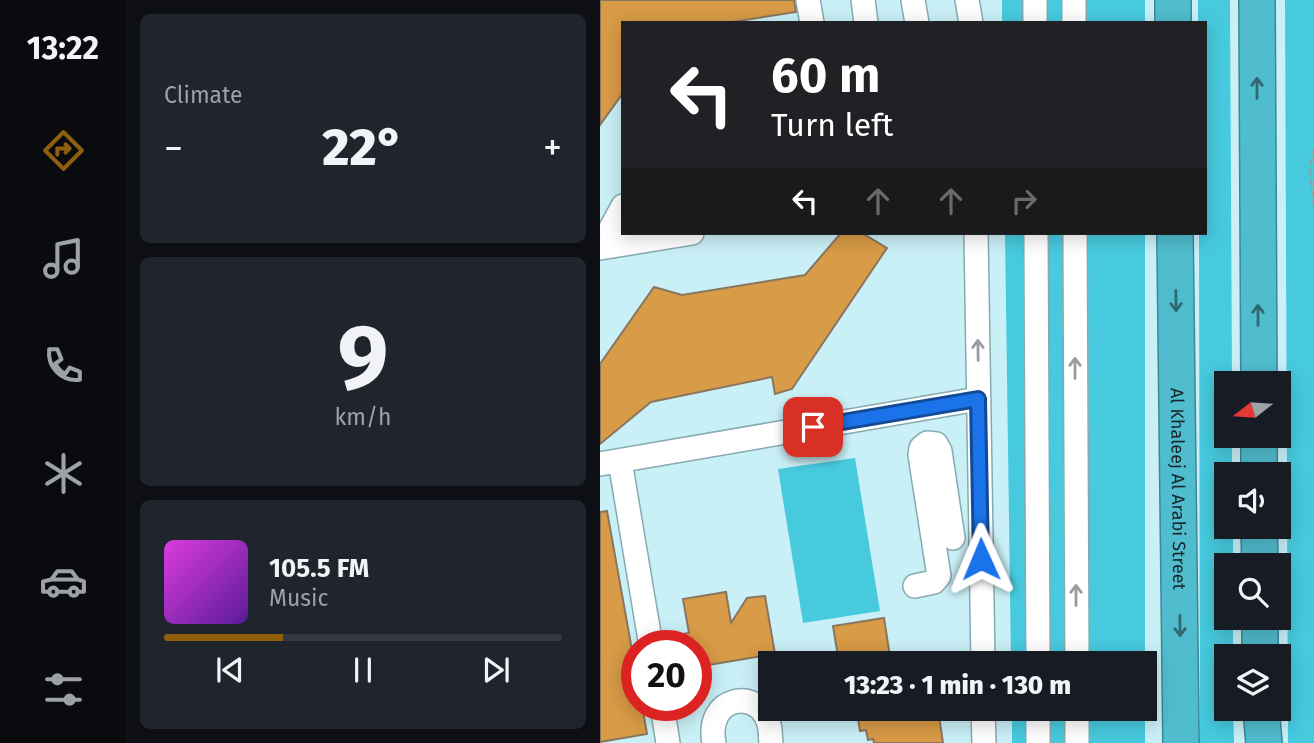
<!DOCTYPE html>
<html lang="en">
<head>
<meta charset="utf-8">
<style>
  :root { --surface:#171b24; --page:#20242c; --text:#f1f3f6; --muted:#9ea1a6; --line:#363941; --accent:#905f0d }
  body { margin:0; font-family:"Fira Sans",sans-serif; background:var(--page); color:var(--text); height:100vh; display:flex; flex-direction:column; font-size:26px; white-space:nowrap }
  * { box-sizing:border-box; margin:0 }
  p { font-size:23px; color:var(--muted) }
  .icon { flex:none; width:38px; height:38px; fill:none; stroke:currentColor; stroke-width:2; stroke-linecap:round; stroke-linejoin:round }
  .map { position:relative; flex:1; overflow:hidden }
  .details { display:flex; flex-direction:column; gap:14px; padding:14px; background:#0d0f14; width:474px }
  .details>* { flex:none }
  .banner { position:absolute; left:21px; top:21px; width:586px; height:214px; border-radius:0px; box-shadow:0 4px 18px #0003; background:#202124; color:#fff; overflow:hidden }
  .needle { width:46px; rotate:253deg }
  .buttons { position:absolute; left:614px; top:371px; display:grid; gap:14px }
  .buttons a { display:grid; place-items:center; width:77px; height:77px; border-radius:0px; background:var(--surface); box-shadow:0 4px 18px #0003; font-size:35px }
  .speed { position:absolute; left:21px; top:630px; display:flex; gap:14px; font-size:35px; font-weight:700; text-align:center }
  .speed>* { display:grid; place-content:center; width:91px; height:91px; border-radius:50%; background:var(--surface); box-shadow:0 4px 18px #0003; line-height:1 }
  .speed .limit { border:10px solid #d22; background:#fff; color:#111 }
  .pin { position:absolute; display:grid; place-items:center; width:60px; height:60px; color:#fff; margin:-30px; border-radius:14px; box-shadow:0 4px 10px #0006 }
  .me { position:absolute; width:77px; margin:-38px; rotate:359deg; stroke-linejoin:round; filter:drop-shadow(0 0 5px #0008) }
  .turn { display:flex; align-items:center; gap:24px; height:147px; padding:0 35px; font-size:32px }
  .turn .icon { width:91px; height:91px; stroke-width:2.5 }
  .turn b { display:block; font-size:49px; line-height:60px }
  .lanes { display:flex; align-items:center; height:66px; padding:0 35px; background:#0003; justify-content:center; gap:35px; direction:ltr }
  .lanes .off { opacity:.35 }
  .big { font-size:52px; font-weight:800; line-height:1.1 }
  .details .widget { flex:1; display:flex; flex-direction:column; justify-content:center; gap:10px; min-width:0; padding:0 24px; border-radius:10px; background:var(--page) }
  .details .dial { align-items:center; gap:0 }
  .dial b { font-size:91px; line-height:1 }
  .song { display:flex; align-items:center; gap:21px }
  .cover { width:84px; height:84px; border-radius:10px; background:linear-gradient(135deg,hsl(300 70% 55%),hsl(270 70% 35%)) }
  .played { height:7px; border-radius:4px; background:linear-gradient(90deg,var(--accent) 30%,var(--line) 30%) }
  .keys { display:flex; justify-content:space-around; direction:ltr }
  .heat { display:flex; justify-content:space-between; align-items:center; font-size:38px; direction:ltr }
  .trip { position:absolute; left:158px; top:651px; width:399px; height:70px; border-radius:0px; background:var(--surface); box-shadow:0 4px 18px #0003; font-weight:800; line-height:70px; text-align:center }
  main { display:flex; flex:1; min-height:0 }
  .menu { display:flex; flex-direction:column; width:126px; justify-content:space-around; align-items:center; background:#090b0e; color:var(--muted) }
  .menu .icon { width:49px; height:49px }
  .menu .current { color:var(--accent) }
  .menu b { font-size:32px; color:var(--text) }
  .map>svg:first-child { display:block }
  .green { fill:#47cade }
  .building { fill:#d89b47; stroke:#89765f; stroke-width:2 }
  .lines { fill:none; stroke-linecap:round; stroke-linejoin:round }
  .minor-casing { stroke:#86aab1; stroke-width:26 }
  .highway-casing { stroke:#3c8895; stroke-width:38 }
  .path { stroke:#87a4a9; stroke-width:2.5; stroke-dasharray:7 3.5; stroke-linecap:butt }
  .minor { stroke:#fff; stroke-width:23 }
  .highway { stroke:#50bdcf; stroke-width:35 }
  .oneway { stroke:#316973 }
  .oneway2 { stroke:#979d9e }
  .route-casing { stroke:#114b97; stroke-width:18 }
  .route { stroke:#1a73e8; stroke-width:12 }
  .labels { text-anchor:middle; stroke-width:6; stroke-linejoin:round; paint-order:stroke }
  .street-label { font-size:18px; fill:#172528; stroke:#fff }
</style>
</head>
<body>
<main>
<nav class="menu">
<b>13:22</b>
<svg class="icon current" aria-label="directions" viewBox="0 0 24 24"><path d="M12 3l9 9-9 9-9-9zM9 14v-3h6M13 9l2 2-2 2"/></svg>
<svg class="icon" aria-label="music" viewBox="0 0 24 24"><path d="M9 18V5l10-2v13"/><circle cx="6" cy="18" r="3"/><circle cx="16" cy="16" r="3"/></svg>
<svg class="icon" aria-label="phone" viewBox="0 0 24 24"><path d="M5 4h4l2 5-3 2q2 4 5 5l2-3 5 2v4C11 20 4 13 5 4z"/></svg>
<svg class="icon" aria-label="climate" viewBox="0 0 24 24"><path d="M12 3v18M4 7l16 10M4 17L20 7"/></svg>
<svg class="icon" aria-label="car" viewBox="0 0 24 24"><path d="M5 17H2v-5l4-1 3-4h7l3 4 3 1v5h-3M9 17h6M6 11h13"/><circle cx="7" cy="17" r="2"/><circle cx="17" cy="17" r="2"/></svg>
<svg class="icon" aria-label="filters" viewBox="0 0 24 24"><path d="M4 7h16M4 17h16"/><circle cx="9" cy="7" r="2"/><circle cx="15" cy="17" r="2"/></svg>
</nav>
<section class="details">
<div class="widget"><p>Climate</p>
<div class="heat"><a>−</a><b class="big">22°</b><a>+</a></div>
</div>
<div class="widget dial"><b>9</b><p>km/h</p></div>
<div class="widget">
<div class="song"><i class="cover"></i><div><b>105.5 FM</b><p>Music</p></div></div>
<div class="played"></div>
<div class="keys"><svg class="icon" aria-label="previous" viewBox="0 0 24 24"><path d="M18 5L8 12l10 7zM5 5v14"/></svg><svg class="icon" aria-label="pause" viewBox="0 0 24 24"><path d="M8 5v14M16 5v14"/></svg><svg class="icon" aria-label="next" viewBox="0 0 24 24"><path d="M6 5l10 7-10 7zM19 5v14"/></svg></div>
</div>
</section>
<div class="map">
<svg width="714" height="743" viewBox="0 0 714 743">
  <rect width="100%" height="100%" fill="#caf0f7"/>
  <path class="green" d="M 402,0 L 545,0 L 545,23 L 402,23 Z
    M 598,0 L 630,0 L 632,383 L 626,383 L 626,436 L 632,436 L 632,474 L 626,474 L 626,527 L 633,527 L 633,565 L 626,565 L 626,618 L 633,618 L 633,656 L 626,656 L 626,709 L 633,709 L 634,743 L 600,743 L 599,233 L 606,233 L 606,23 L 598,23 Z
    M 685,0 L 714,0 L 714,743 L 688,743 Z
    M 405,233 L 545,233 L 545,743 L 412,743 L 412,709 L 544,709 L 544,663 L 411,663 Z
    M 255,458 L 280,611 L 203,623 L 178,469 Z"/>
  <path class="building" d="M 0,0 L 194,0 L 196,12 L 126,23 L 23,23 L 23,93 L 0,125 Z
    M 241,233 L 262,233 L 287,248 L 192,389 L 175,394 L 172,377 L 51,402 L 0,444 L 0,364 L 54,287 L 82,295 L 205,275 Z
    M 7,511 L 37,678 L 37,705 L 42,705 L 47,734 L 0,742 L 0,512 Z
    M 126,592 L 131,623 L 147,598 L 165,596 L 175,654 L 96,667 L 96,646 L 65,646 L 64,637 L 89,633 L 83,599 Z
    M 284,618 L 291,663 L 239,663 L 233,626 Z
    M 277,709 L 338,709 L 343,743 L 274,743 L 273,739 L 268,740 L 266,730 L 260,731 L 257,713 Z"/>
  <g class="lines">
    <g class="minor-casing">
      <path id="minor" d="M 208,0 L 212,23
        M 263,0 L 266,23
        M 313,0 L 317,23
        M 367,0 L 371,23
        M 435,0 L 435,23
        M 474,0 L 474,23
        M 376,233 L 383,663
        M 436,233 L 438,663
        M 475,233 L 477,663
        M 13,246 L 11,228 L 23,206
        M 0,248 L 92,233
        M 20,461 L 51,646
        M 0,464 L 378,399
        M 315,586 L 334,582 L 339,576 L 320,455 L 321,448 L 327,443 L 336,444 L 340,451 L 353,538
        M 62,705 L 68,743
        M 383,709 L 384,743
        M 438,709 L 438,743
        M 477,709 L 477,743
        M 114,743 C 105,696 157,688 168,721 C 171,728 170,736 171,743"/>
    </g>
    <g class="highway-casing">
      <g id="highway">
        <path d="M 573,0 L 573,23"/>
        <path d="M 657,0 L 659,383"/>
        <path id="s1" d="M 575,233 L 581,743"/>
        <path d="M 659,436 L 659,474"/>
        <path d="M 659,527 L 660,565"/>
        <path d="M 660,618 L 660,656"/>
        <path d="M 661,709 L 664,743"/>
      </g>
    </g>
    <path class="path" d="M 714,148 L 710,169 L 714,206"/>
    <use href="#minor" class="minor"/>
    <use href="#highway" class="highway"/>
  </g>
  <defs><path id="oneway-shaft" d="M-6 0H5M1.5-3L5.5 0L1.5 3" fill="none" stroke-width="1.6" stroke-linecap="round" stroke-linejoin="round" transform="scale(1.75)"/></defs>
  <g class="oneway">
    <use href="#oneway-shaft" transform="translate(657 88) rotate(-90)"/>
    <use href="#oneway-shaft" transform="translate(576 301) rotate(89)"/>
    <use href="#oneway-shaft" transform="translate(658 315) rotate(-90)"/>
    <use href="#oneway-shaft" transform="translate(580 626) rotate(89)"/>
  </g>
  <g class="oneway2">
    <use href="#oneway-shaft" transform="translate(378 350) rotate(-91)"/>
    <use href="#oneway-shaft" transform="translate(475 368) rotate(-90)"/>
    <use href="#oneway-shaft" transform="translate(476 595) rotate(-90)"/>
  </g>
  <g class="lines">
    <g class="route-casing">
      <path id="route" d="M 213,427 L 378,399 L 381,559"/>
    </g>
    <use href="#route" class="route"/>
  </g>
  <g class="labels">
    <g class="street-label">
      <text dy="6" stroke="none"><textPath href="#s1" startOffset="256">Al Khaleej Al Arabi Street</textPath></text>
    </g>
  </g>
</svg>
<div class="buttons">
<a><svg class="needle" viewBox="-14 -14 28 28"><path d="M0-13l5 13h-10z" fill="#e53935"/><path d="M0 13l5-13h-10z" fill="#9ea1a6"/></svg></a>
<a><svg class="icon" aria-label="sound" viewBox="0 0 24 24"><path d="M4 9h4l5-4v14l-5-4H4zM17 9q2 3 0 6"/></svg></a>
<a><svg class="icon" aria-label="search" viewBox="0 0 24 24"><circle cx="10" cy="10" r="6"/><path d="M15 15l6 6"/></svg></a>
<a><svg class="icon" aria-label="layers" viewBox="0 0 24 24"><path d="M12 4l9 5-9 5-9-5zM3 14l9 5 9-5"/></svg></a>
</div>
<div class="speed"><div class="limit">20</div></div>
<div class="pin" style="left:213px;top:427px;background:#d93025"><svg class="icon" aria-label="arrive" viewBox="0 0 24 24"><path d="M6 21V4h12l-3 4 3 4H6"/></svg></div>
<svg class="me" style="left:381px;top:559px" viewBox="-20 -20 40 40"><path d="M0-17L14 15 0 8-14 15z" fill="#1a73e8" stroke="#fff" stroke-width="4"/></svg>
<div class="trip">13:23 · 1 min · 130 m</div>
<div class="banner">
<div class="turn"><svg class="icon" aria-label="left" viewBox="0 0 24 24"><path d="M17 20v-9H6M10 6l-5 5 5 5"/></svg><div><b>60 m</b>Turn left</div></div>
<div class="lanes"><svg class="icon" aria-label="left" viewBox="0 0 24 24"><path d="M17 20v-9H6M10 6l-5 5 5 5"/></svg><svg class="icon off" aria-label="ahead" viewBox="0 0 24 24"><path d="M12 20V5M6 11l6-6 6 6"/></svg><svg class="icon off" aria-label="ahead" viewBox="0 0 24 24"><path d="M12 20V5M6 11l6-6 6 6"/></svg><svg class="icon off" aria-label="right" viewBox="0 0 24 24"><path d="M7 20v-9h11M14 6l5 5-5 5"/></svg></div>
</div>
</div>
</main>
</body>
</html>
